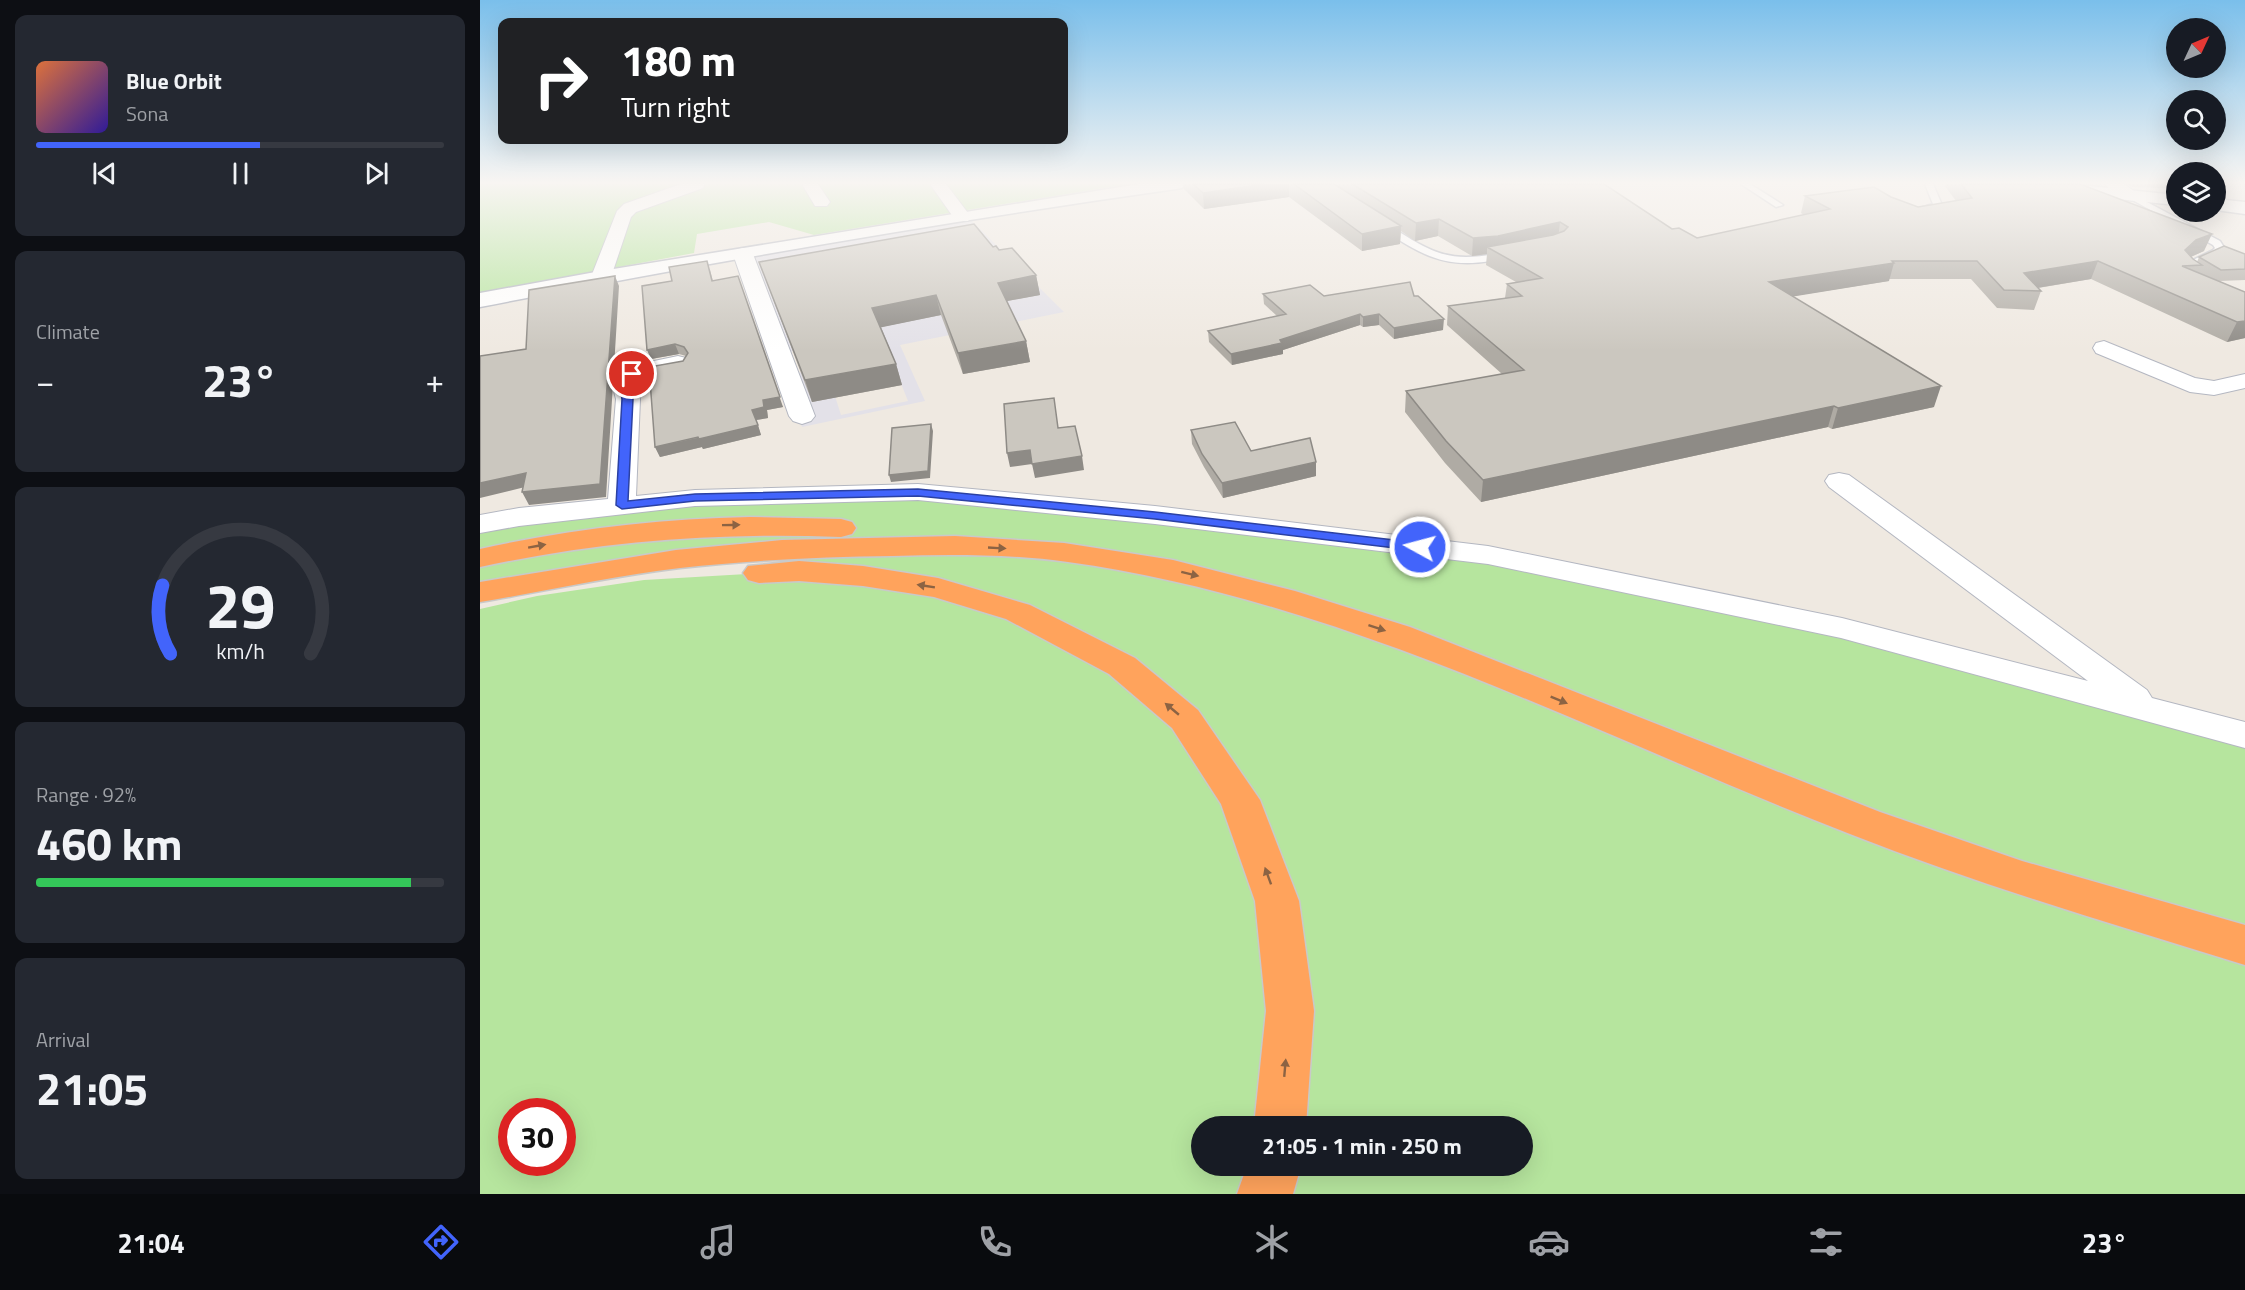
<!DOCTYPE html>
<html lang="en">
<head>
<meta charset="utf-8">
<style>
  :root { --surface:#171b24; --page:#242831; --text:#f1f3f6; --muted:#9ea1a6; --line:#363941; --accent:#4264fb }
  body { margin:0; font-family:"Titillium Web",sans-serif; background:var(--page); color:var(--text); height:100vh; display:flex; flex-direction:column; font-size:22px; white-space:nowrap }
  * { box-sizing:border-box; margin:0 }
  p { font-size:20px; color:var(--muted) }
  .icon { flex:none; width:33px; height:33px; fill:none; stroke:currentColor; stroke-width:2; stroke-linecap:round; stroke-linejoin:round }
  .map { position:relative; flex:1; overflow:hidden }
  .side { display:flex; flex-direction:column; gap:15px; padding:15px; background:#0d0f14; width:480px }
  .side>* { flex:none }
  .top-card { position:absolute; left:18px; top:18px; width:570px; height:126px; border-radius:12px; box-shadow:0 6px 24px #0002; background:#202124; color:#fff; overflow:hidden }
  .needle { width:39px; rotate:46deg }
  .fabs { position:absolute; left:1686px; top:18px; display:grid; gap:12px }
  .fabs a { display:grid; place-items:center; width:60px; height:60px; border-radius:50%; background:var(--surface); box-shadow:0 6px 24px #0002; font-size:30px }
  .speed { position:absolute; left:18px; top:1098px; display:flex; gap:12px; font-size:30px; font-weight:700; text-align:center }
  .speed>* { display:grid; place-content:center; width:78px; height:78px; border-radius:50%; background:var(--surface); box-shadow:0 6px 24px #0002; line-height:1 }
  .speed .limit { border:9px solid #d22; background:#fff; color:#111 }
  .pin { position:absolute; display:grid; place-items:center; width:51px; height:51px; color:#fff; margin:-26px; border:3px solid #fff; border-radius:50%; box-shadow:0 2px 6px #0007 }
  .me { position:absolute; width:66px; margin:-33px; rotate:277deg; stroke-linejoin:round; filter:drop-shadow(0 0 4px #0008) }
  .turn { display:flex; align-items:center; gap:21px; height:126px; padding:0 24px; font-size:27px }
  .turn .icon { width:78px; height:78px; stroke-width:2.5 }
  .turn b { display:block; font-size:42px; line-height:51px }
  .big { font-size:45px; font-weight:700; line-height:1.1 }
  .side .widget { flex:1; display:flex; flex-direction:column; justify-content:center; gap:9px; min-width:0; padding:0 21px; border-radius:12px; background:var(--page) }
  .side .dial { align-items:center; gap:0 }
  .dial svg { height:156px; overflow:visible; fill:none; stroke:var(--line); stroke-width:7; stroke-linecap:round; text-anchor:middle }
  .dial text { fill:var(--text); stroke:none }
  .song { display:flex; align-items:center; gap:18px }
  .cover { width:72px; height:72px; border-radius:9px; background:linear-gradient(135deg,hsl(20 70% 55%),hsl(250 70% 35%)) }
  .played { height:6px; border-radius:3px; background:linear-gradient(90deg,var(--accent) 55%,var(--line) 55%) }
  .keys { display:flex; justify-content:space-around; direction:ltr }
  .heat { display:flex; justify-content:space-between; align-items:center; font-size:33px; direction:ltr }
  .charge { height:9px; border-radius:4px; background:linear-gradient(90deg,#34c759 92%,var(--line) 0) }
  .trip { position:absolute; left:711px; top:1116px; width:342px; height:60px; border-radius:30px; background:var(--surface); box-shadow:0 6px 24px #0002; font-weight:700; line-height:60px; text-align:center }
  .menu { display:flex; height:96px; justify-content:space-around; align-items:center; background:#090b0e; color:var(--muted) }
  .menu .icon { width:42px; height:42px }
  .menu .active { color:var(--accent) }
  .menu b { font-size:27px; color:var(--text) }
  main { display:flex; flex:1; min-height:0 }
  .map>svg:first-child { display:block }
  .industrial { fill:#e3e1e8; fill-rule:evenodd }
  .green { fill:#b6e59e; fill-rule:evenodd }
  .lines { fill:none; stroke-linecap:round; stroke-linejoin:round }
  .service-casing { stroke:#b4b7c1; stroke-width:3 }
  .minor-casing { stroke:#b4b7c1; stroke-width:2 }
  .tertiary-casing { stroke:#b4b7c1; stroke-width:3 }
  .motorway-casing { stroke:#c9c9c9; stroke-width:3 }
  .service { fill:#fff; fill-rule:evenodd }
  .minor { fill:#fff; fill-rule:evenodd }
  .tertiary { fill:#fff; fill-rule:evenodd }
  .motorway { fill:#ffa35c; fill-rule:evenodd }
  .wall { fill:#afaba4 }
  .shaded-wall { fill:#8e8b86 }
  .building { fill:#cbc7bf; stroke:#8e8b86; stroke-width:1.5 }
  .oneway { fill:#8c6343 }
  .route { fill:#4264fb; stroke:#2b41a3; stroke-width:1.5 }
</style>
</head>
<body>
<main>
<section class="side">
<div class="widget">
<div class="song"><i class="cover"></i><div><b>Blue Orbit</b><p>Sona</p></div></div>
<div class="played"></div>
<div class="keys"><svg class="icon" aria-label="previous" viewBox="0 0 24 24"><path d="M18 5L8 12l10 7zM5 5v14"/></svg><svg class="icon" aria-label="pause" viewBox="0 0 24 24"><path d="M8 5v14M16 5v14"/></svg><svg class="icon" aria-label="next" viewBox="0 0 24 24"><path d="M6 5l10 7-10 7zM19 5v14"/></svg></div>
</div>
<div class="widget"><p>Climate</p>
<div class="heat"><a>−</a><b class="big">23°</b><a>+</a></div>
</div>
<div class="widget dial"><svg viewBox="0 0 100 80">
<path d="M14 69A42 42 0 1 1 86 69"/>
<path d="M14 69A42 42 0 0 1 10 34" stroke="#4264fb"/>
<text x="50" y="56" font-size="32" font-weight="700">29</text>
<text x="50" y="72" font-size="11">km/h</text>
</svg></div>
<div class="widget"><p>Range · 92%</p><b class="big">460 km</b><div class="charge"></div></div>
<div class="widget"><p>Arrival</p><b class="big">21:05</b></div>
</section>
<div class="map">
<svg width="1765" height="1194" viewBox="0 0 1765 1194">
  <rect width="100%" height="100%" fill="#efe9e1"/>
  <path class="industrial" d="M 491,220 L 584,312 L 420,345 L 445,401 L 322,427 L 261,259 ZM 352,344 L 360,365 L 317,373 L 310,352 ZM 412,361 L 428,401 L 361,415 L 348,374 Z"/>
  <path class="green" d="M 0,184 L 648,184 L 334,235 L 289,222 L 217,234 L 214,253 L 0,293 Z
    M 438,492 L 1126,578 L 1765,734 L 1765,1194 L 0,1194 L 0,609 L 57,596 L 164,580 L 319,571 L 302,549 L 0,592 L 0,524 L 215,498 ZM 32,1112 L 82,1112 L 82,1162 L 32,1162 ZM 722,1126 L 1042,1126 L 1042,1166 L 722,1166 Z"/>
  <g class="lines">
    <g class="service-casing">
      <path id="service" d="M 1261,184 L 1270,184 L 1303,205 L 1296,207 Z
        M 1445,184 L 1453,184 L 1462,205 C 1456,211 1444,214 1437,209 L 1453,204 Z
        M 1652,194 L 1740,241 L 1745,249 L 1735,257 L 1711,267 L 1709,268 L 1713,273 L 1711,275 L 1705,275 L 1699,268 L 1701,266 L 1733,250 L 1735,248 L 1733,245 L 1649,198 L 1648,196 Z
        M 902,225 L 908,225 C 957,256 969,263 1027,252 L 1032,255 C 1026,259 1017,260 1010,261 C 963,269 939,253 902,229 Z"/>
    </g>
    <g class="minor-casing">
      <path id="minor" d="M 201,184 L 225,184 L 223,188 L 156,212 L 151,217 L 131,277 L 128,281 L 114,281 L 111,277 L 137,211 L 144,204 Z
        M 322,184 L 338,184 L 350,202 L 347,206 L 335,206 Z
        M 450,184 L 466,184 L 491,217 L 488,221 L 476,221 Z
        M 1625,184 L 1644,184 L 1661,196 L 1658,200 C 1646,203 1632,193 1625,184 Z
        M 263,248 L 270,250 L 273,254 L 335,416 L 331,421 L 322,424 L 313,421 L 309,416 L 253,254 L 256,250 Z
        M 1624,341 L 1715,378 L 1734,381 L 1765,374 L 1765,388 L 1734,395 L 1710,392 L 1616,353 L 1613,348 L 1616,343 Z
        M 198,356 L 206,358 L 210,363 L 206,368 L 167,376 L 156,384 L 160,399 L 156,496 L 215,490 L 438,484 L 675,506 L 1008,546 L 1362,618 L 1608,681 L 1349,487 L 1345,481 L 1349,475 L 1359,473 L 1369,475 L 1667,690 L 1672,698 L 1765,722 L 1765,748 L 1361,638 L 1008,564 L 675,524 L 438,500 L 215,506 L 39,526 L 0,533 L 0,515 L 39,508 L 128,499 L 136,399 C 131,383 134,374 150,366 Z"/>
    </g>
    <g class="tertiary-casing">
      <path id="tertiary" d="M 659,184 L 705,184 L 702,188 L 696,189 C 463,222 231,262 0,307 L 0,293 L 121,271 Z
        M 1530,184 L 1590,184 L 1696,195 L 1696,205 L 1539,189 L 1533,188 Z
        M 1736,199 L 1765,202 L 1765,214 L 1736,210 Z"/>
    </g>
    <g class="motorway-casing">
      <path id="motorway" d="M 270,517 L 361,519 L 372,522 L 376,528 L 372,534 L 361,537 C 239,532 120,541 0,567 L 0,549 C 90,529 178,519 270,517 Z
        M 475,536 L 584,543 L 693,560 L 815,591 L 930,627 L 1400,812 L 1542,861 L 1765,925 L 1765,965 C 1632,924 1500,885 1370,834 C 1113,734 864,600 588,562 C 530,554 470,554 412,556 C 341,557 271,560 200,568 C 133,576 66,591 0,602 L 0,582 L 196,550 L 302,540 Z
        M 319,561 L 383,566 L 458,578 L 550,605 L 655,658 L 718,710 L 780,800 L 819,901 L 834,1011 L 826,1126 L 774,1126 L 786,1011 L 775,901 L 741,804 L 692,728 L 629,674 L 526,619 L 454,597 L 383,586 L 319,581 L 279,583 L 268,580 L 263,573 L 268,566 Z
        M 767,1166 L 821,1166 L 813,1194 L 757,1194 Z"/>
    </g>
    <use href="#service" class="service"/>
    <use href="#minor" class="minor"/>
    <use href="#tertiary" class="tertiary"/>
    <use href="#motorway" class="motorway"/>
  </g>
  <path class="wall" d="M 703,184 L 1124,184 L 1192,229 L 1217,238 L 1324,215 L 1321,213 L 1325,196 L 1411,197 L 1438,207 L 1476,201 L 1465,186 L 1465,184 L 1600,184 L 1724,251 L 1711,257 L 1717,262 L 1719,257 L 1765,254 L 1765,280 L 1739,281 L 1765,292 L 1765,338 L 1747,342 L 1611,279 L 1558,288 L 1561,291 L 1554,310 L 1517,308 L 1491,279 L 1409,279 L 1409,281 L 1313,296 L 1454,407 L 1352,429 L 1348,427 L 1001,502 L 965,463 L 925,412 L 926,391 L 1022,374 L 967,325 L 968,306 L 1025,298 L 1027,284 L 1036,282 L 1006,265 L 1007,254 L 992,256 L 958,236 L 935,241 L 921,231 L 920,244 L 882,251 L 809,197 L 724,209 L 704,189 Z
    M 1647,184 L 1688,184 L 1686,188 L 1653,187 Z
    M 513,247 L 556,275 L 560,295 L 527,301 L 546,341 L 550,362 L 483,374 L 461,315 L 401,327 L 416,364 L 422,385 L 332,402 L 279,262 Z
    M 230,270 L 233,281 L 303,407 L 287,410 L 288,418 L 276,420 L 281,435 L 223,449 L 222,447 L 180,457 L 175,447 L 203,361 L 206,356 L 199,354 L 171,359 Z
    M 783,294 L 844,296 L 934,296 L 963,330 L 914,339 L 899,325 L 883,327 L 880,325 L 803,350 L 803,354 L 752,365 L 729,342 L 728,331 L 797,316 L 784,304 Z
    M 711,430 L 771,451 L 836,476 L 743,498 L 724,467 L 712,444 Z"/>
  <path class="shaded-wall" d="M 784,184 L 809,184 L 809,197 L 724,209 L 723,193 Z
    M 959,219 L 958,236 L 935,241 L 936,223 Z
    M 1080,222 L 1078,240 L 1007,247 L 1007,254 L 992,256 L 993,238 Z
    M 921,226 L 920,244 L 882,251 L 882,234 Z
    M 1732,234 L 1724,251 L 1708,258 L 1705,250 L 1716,240 Z
    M 1618,261 L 1611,279 L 1545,290 L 1544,273 Z
    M 1414,263 L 1409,281 L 1285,301 L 1289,282 Z
    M 556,275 L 560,295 L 522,302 L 518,283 Z
    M 135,276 L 139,286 L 126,497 L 49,505 L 42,492 Z
    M 258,276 L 303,407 L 287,410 L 288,418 L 276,420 L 272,410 Z
    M 456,295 L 461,315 L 398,328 L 392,308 Z
    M 880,314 L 880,325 L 803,350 L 803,354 L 752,365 L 751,354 L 800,340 Z
    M 899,314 L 899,325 L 883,327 L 883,317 Z
    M 964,319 L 963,330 L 914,339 L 914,328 Z
    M 1765,321 L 1765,338 L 1747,342 L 1757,322 Z
    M 546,341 L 550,362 L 483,374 L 478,353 Z
    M 195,344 L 199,354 L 171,359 L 167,350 Z
    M 416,364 L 422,385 L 332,402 L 325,380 Z
    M 1461,386 L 1454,407 L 1352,429 L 1358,408 Z
    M 1354,406 L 1348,427 L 1001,502 L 1003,480 Z
    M 451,424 L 453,431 L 450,478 L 411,482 L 409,475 Z
    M 278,425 L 281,435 L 223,449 L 222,447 L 180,457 L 175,447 Z
    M 550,450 L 602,456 L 604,470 L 555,478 L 552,464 L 530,467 L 527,453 Z
    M 836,462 L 836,476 L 743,498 L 742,483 Z
    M 46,473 L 53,485 L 0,498 L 0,483 Z"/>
  <path class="building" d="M 713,184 L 784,184 L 723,193 Z
    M 814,184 L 854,184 L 921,226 L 882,234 Z
    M 872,184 L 1124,184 L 1192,229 L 1199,228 L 1217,238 L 1350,209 L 1325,196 L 1394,187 L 1411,197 L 1438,207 L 1492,198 L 1481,184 L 1600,184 L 1732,234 L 1716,240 L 1705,250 L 1713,259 L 1722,265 L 1702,266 L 1765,292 L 1765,321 L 1757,322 L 1618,261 L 1544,273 L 1561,291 L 1524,290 L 1497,261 L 1412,261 L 1414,263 L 1289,282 L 1461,386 L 1358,408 L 1354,406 L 1003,480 L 966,441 L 926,391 L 1044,370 L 968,306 L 1042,296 L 1027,284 L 1062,278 L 1007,247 L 1073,235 L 1084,231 L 1088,227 L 1080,222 L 1018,236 L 993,238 L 959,219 L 936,223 Z
    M 494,224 L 513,247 L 516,246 L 519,250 L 532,248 L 556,275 L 518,283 L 546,341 L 478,353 L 456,295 L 392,308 L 416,364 L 325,380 L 279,262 Z
    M 1744,246 L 1765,254 L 1765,269 L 1741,270 L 1719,257 Z
    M 227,261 L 232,281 L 258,276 L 300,397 L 283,400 L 284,407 L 272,410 L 278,425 L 219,439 L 218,437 L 175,447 L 169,367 L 203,361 L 208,353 L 204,347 L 195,344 L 167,350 L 162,286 L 192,281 L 189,267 Z
    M 135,276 L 120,484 L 42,492 L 46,473 L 0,483 L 0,356 L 46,349 L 49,290 Z
    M 930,282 L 934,296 L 938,296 L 964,319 L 914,328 L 899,314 L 883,317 L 880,314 L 800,340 L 802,343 L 751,354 L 728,331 L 806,314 L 783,294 L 830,285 L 844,296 Z
    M 574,398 L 578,428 L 595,426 L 602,456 L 552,464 L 550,450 L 527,453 L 524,404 Z
    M 755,422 L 771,451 L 830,438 L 836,462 L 742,483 L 722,454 L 711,430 Z
    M 451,424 L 448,471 L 409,475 L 412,428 Z"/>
  <defs><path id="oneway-solid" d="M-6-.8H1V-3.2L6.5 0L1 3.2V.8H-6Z" transform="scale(1.5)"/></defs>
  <g class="oneway">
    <use href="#oneway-solid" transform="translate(251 525) rotate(-1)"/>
    <use href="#oneway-solid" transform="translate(57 546) rotate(-10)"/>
    <use href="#oneway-solid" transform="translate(517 548) rotate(3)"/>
    <use href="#oneway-solid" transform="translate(710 574) rotate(14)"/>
    <use href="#oneway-solid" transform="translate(446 586) rotate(-171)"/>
    <use href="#oneway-solid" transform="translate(897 628) rotate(18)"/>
    <use href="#oneway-solid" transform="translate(1079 700) rotate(22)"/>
    <use href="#oneway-solid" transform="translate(692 709) rotate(-140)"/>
    <use href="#oneway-solid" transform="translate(788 876) rotate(-110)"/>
    <use href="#oneway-solid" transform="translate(805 1068) rotate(-85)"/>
  </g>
  <linearGradient id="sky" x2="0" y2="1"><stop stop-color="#7abfeb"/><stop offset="0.52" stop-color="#f8f5f2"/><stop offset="1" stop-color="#f8f5f2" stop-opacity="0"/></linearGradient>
  <rect width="1765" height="351" fill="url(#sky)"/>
  <path class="route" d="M 152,371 L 157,374 L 150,384 L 153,399 L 148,501 L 215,494 L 438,489 L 675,512 L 940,543 L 946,547 L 940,551 L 675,519 L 438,496 L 215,501 L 142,509 L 136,505 L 142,399 L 139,384 L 148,372 Z"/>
</svg>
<div class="fabs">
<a><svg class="needle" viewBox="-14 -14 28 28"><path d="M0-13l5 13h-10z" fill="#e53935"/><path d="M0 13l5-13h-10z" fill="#9ea1a6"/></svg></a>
<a><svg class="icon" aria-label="search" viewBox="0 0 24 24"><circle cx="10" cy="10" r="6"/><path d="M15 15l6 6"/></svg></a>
<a><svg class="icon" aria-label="layers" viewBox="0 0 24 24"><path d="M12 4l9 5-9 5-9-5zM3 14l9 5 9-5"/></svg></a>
</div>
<div class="speed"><div class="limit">30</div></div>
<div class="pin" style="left:152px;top:374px;background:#d93025"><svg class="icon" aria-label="arrive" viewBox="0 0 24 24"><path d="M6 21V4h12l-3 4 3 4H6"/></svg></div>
<svg class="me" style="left:940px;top:547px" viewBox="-20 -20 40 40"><circle r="17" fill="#4264fb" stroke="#fff" stroke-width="3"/><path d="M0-11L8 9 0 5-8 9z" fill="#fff"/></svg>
<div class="trip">21:05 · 1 min · 250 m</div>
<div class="top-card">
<div class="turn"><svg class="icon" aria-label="right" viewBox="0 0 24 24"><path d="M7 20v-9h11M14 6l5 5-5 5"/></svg><div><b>180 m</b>Turn right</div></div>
</div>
</div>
</main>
<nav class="menu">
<b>21:04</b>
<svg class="icon active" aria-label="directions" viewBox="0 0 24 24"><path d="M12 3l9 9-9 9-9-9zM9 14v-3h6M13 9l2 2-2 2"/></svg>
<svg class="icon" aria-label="music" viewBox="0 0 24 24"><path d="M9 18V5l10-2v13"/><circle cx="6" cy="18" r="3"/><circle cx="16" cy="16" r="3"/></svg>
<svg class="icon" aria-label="phone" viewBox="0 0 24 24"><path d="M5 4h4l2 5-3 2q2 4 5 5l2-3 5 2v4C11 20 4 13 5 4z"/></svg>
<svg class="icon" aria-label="climate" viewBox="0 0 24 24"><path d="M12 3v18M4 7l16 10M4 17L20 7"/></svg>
<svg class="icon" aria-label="car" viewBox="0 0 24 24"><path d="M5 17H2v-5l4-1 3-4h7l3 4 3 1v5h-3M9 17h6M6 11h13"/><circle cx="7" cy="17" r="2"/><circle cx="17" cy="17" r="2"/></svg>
<svg class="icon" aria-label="filters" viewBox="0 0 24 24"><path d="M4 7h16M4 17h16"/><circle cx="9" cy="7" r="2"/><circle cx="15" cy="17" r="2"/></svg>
<b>23°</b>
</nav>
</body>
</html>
